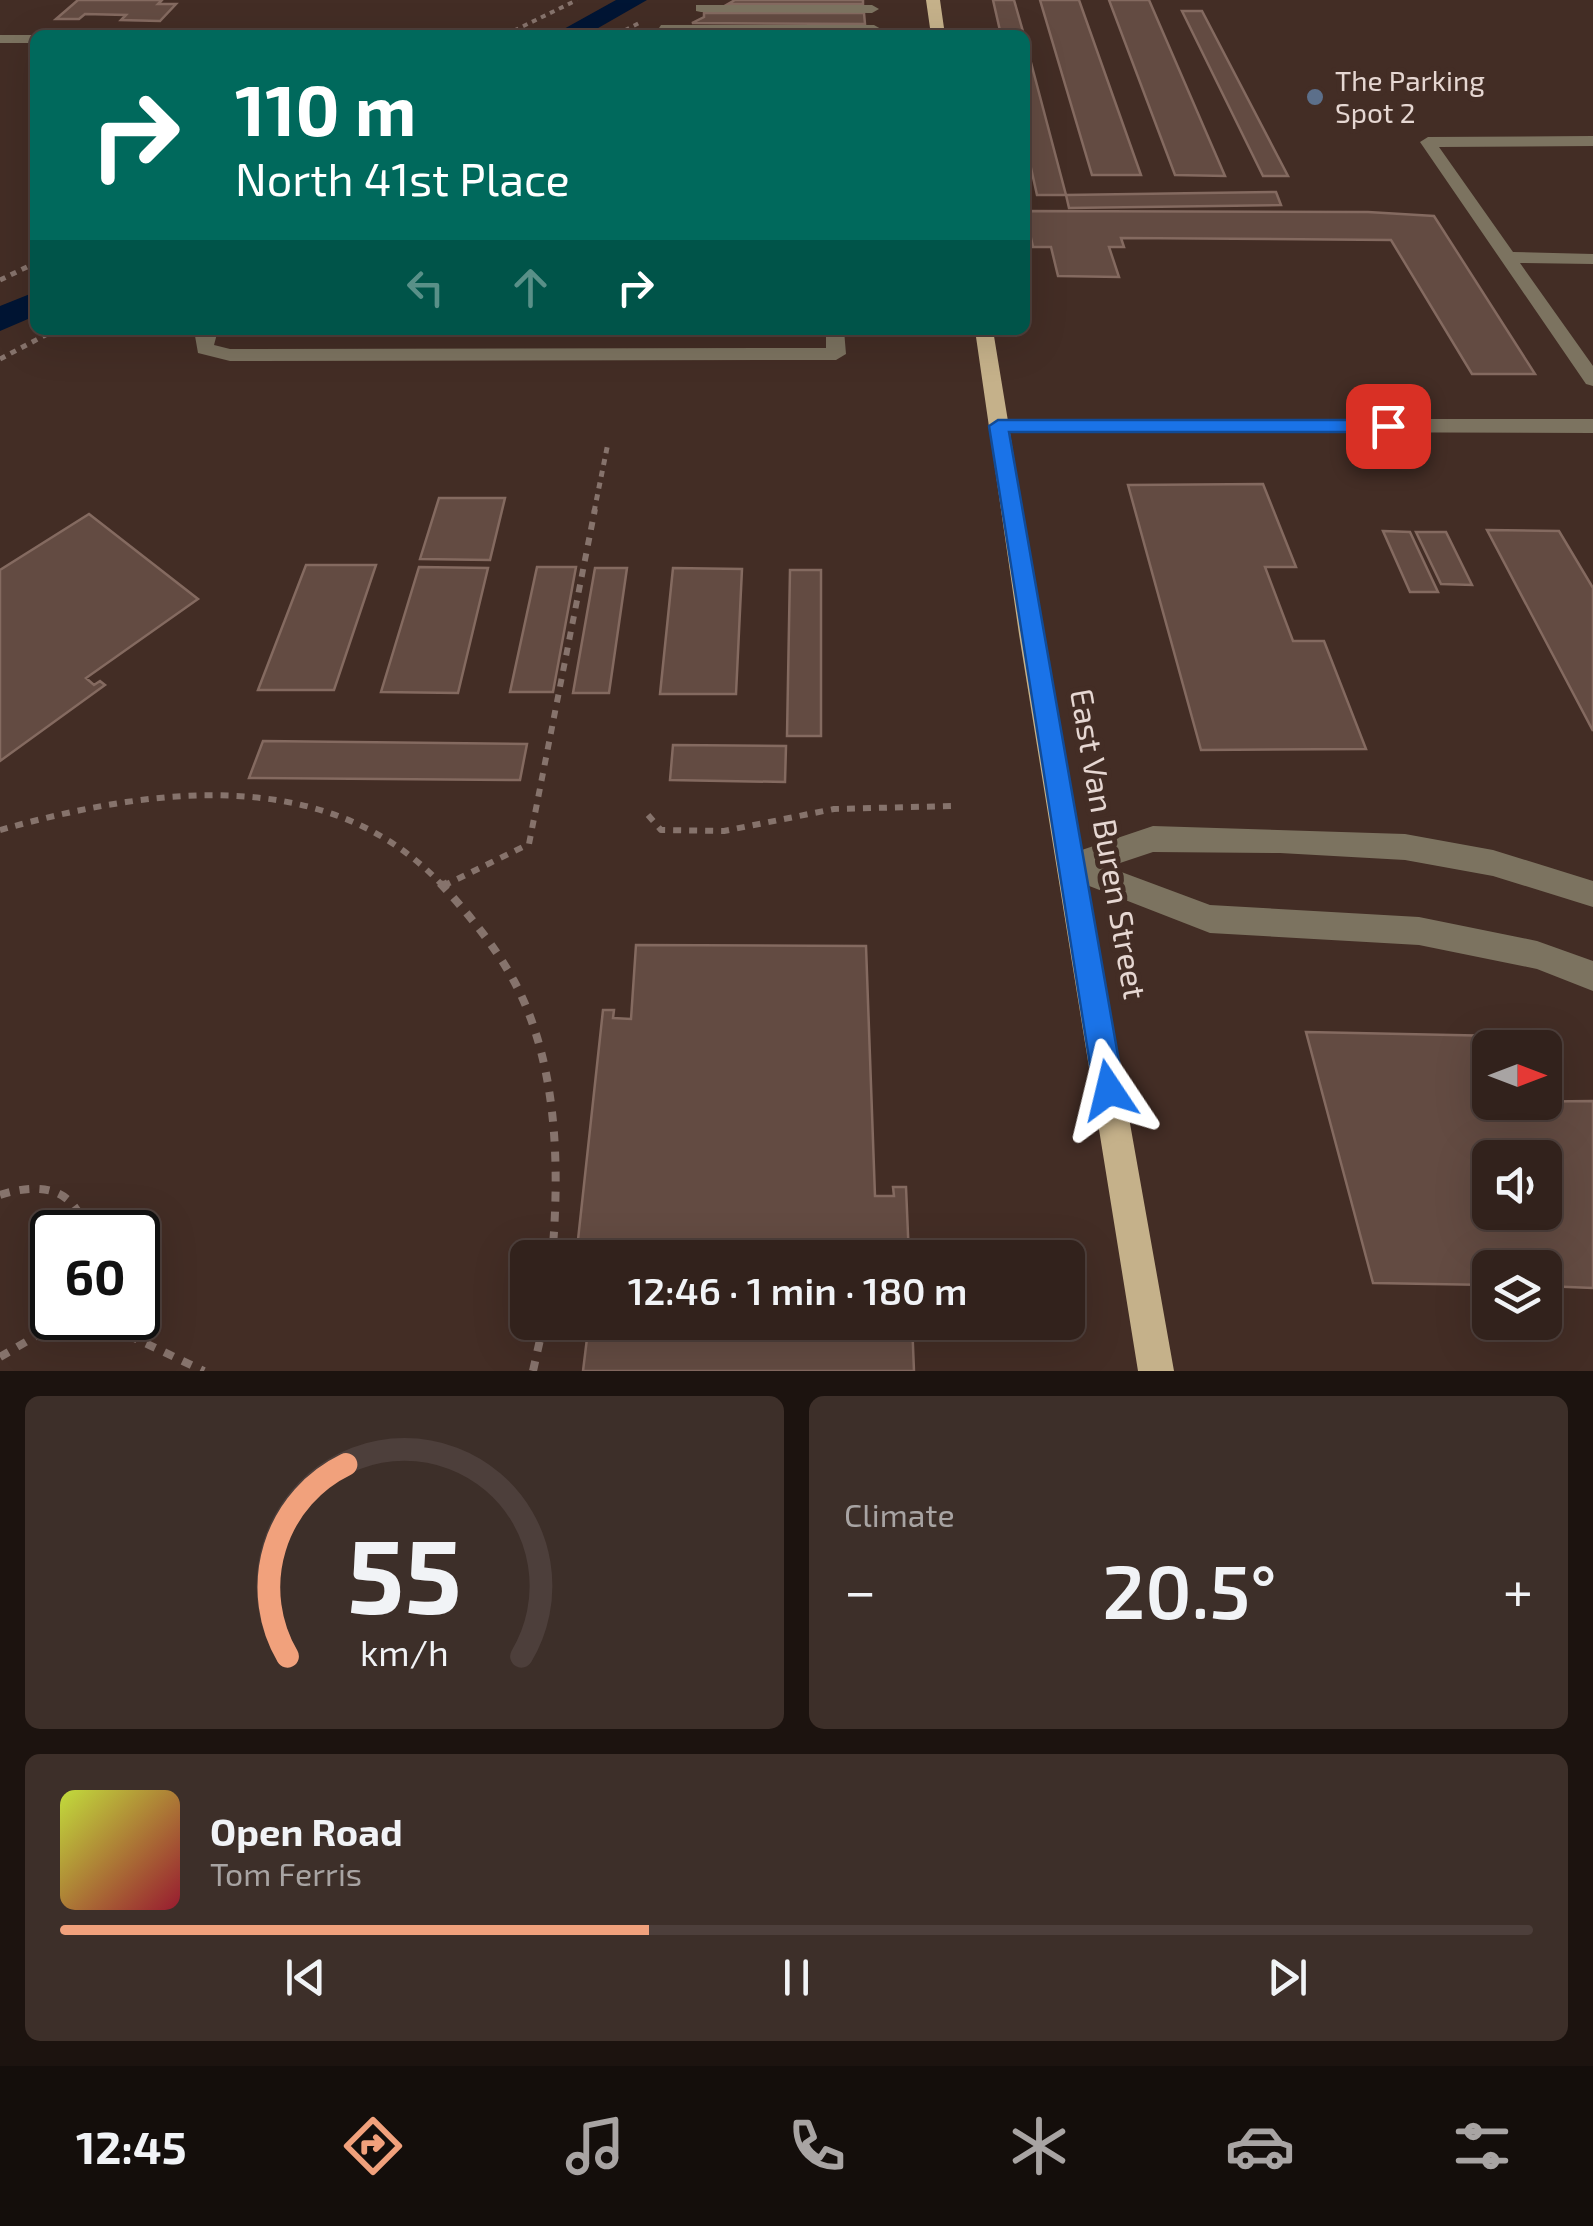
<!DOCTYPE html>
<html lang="en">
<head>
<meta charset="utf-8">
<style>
  :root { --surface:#32221c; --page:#3d2f29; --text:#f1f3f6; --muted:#a8a4a3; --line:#4d3f3b; --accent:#f1a17c }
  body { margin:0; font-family:"Exo 2",sans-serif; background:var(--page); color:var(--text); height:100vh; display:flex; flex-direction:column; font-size:38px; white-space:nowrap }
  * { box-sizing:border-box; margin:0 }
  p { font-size:32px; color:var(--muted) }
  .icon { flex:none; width:55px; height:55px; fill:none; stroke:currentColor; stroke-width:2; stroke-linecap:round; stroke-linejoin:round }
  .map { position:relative; height:1371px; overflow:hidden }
  .sheet { display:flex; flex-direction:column; gap:25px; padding:25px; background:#1c130f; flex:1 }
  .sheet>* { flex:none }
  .guide { position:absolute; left:30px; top:30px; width:1000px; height:305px; border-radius:15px; box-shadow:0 10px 40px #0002,0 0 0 2px var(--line); background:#00695c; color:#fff; overflow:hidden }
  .needle { width:65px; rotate:90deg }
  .tools { position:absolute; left:1472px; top:1030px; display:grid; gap:20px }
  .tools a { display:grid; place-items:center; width:90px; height:90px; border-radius:15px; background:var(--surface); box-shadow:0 10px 40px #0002,0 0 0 2px var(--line); font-size:50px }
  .speed { position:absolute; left:30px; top:1210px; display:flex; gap:20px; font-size:50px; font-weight:700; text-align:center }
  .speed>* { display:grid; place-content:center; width:130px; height:130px; border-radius:50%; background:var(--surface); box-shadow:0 10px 40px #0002,0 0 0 2px var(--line); line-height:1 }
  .speed .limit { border:5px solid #111; border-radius:15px; background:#fff; color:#111 }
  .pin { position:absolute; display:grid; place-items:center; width:85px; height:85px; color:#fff; margin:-42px; border-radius:20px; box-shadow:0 5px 15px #0006 }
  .me { position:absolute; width:110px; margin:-55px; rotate:350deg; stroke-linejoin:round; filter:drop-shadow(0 0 8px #0008) }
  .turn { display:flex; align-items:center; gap:35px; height:210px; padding:0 40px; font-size:45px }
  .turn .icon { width:130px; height:130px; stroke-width:2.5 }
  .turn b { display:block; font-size:70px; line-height:85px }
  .lanes { display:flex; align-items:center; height:95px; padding:0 40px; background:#0003; justify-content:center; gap:50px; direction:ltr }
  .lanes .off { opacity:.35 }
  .big { font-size:75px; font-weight:600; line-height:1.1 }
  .sheet .card { flex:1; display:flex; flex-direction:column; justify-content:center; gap:15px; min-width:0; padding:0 35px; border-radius:15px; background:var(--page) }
  .sheet .dial { align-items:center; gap:0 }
  .dial svg { height:260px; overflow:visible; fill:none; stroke:var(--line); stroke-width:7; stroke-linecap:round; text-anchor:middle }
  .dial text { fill:var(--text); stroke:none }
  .song { display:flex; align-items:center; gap:30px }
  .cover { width:120px; height:120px; border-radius:15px; background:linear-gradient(135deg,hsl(70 70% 55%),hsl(350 70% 35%)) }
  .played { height:10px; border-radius:5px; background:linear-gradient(90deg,var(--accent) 40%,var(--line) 40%) }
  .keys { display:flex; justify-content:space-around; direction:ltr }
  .heat { display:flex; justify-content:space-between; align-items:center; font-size:55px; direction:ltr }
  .sheet .tiles { flex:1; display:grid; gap:25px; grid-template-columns:1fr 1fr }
  .card:last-child { grid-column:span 2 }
  .trip { position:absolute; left:510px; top:1240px; width:575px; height:100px; border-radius:15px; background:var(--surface); box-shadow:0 10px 40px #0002,0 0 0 2px var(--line); font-weight:600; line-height:100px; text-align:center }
  .dock { display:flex; height:160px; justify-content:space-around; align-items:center; background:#140e0b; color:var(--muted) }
  .dock .icon { width:70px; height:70px }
  .dock .selected { color:var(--accent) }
  .dock b { font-size:45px; color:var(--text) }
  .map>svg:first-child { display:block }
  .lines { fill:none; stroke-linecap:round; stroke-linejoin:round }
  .canal { fill:#001534; fill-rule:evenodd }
  .building { fill:#634b42; stroke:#846a60; stroke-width:2.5; fill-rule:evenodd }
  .path-far3 { stroke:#86736c; stroke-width:4; stroke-dasharray:5 5; stroke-linecap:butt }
  .path-far2 { stroke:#86736c; stroke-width:5; stroke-dasharray:6 6; stroke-linecap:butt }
  .path-far1 { stroke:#86736c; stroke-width:6; stroke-dasharray:8 8; stroke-linecap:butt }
  .path { stroke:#86736c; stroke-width:8; stroke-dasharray:10 10; stroke-linecap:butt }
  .minor { fill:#7c7360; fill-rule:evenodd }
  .major { fill:#c5b18a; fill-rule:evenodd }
  .route { fill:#1a73e8; stroke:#114b97; stroke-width:2.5 }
  .service-dot { fill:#5c6f8a; stroke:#432d25; stroke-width:4 }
  .labels { text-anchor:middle; stroke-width:10; stroke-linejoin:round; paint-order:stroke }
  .far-poi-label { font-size:28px; fill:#e6d7d2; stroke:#432d25; text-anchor:start }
  .street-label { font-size:32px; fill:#e6d7d2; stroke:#432d25 }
</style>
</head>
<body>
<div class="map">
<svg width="1593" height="1371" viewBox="0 0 1593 1371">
  <rect width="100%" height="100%" fill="#432d25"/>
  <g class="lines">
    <path class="canal" d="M 616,0 L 647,0 L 586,35 L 553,35 Z
      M 35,292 L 35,316 L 0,331 L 0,306 Z"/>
  </g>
  <path class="building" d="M 162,0 L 158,4 L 176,4 L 160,21 L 121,20 L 126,15 L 85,14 L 79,19 L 56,19 L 78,0 Z
    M 863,0 L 863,4 L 728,4 L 735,0 Z
    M 993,0 L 1014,0 L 1024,35 L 1001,35 Z
    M 1040,0 L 1079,0 L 1141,175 L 1092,175 Z
    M 1109,0 L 1149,0 L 1225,176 L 1175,175 Z
    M 1182,11 L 1202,11 L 1288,176 L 1263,176 Z
    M 704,13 L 864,13 L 865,24 L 692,23 L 704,17 Z
    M 668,32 L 865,33 L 865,35 L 668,35 Z
    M 1025,40 L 1066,195 L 1037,195 L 1025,141 Z
    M 1276,192 L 1281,205 L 1069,208 L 1066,195 Z
    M 1025,211 L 1368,212 L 1434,216 L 1535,374 L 1472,374 L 1391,240 L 1121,238 L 1124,247 L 1109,247 L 1119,277 L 1058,276 L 1051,247 L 1033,247 Z
    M 1263,484 L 1296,567 L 1265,567 L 1293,641 L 1324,641 L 1366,749 L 1201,750 L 1128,485 Z
    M 439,498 L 505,498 L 490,560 L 420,559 Z
    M 89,514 L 198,599 L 86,678 L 94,685 L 100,681 L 105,685 L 0,761 L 0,570 Z
    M 1487,530 L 1559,531 L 1593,588 L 1593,731 Z
    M 1383,531 L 1410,532 L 1438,592 L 1410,592 Z
    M 1416,532 L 1446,532 L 1472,585 L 1441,584 Z
    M 306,565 L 376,565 L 334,690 L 258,690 Z
    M 419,567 L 488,568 L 458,693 L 381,692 Z
    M 537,567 L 576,567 L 553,692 L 510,692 Z
    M 595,568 L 627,568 L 609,693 L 573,693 Z
    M 673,568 L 742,569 L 736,694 L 660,694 Z
    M 790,570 L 821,570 L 821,736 L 787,736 Z
    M 263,741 L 527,744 L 520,780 L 249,778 Z
    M 673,745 L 786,746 L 785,782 L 670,780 Z
    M 636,945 L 866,946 L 875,1196 L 894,1196 L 893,1187 L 906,1187 L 909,1258 L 576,1258 L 603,1010 L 614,1010 L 613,1018 L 631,1019 Z
    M 1306,1032 L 1500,1036 L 1505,1048 L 1490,1048 L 1490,1102 L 1593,1101 L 1593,1288 L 1545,1286 L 1545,1268 L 1490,1268 L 1490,1285 L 1373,1283 ZM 1490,1158 L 1545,1158 L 1545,1212 L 1490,1212 Z
    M 589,1322 L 912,1322 L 914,1371 L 583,1371 Z"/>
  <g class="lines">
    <path class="path-far3" d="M 505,35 L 577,0
      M 616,35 L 641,22"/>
    <path class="path-far2" d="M 0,280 L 35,263
      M 0,359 L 55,330
      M 594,512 L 608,443"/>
    <path class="path-far1" d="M 648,815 L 661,830 L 724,831 L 834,809 L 953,806
      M 0,830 C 146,789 327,761 443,886
      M 443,886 L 529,844 L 595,509"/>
    <path class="path" d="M 440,883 C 467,912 495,946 514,981 C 558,1063 560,1168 552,1258
      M 441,887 L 448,883
      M 0,1195 C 40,1182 75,1187 86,1232
      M 92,1318 L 204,1371
      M 0,1357 L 41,1333 L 53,1318
      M 533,1371 L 544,1322"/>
    <path class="minor" d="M 696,5 L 872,5 L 879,9 L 872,13 L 701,12 L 696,11 Z
      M 661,25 L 874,25 L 881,29 L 874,33 L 666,32 L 659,28 Z
      M 0,35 L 35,35 L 35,43 L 0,43 Z
      M 1593,136 L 1593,146 L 1439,147 L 1513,252 L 1593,254 L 1593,264 L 1520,263 L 1593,366 L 1593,386 L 1586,384 L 1420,142 L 1428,137 Z
      M 199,330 L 218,330 L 214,345 L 230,349 L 826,348 L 826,330 L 844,330 L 846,354 L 836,360 L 230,361 L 198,353 L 195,336 Z
      M 999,419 L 1593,419 L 1593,433 L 992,431 L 992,421 Z
      M 1153,826 L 1405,834 L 1493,850 L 1593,881 L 1593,907 L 1493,876 L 1405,860 L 1280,853 L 1153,852 L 1108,867 L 1210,905 L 1419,917 L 1537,941 L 1593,961 L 1593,991 L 1537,969 L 1419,945 L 1210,933 L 1061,875 L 1057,866 L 1061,857 Z"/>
    <path class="major" d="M 926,0 L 940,0 L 945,35 L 931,35 Z
      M 975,330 L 993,330 L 1043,634 L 1174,1371 L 1138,1371 L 1019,634 Z"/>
  </g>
  <path class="route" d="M 998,420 L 1388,420 L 1397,426 L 1388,432 L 1009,432 L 1124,1090 L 1119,1101 L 1109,1105 L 1099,1101 L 1094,1090 L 989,426 Z"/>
  <circle class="service-dot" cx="1315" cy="97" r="10"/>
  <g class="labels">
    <g class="far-poi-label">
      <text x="1335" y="91">The Parking<tspan x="1335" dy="32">Spot 2</tspan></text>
    </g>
    <g class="street-label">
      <text transform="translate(1108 844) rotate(80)" y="11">East Van Buren Street</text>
    </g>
  </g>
</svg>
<div class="tools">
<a><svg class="needle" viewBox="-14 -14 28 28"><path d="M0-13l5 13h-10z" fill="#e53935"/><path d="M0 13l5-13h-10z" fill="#a8a4a3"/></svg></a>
<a><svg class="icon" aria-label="sound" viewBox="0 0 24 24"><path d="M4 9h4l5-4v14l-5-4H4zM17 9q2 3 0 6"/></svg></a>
<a><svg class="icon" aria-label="layers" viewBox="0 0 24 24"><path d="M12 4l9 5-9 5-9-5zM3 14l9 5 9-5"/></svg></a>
</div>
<div class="speed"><div class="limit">60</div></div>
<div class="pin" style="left:1388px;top:426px;background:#d93025"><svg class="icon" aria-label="arrive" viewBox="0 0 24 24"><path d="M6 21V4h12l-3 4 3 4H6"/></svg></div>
<svg class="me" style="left:1109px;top:1090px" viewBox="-20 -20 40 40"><path d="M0-17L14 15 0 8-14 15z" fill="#1a73e8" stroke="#fff" stroke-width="4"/></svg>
<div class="trip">12:46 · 1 min · 180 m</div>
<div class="guide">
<div class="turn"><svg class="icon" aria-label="right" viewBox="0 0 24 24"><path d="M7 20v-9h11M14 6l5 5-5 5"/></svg><div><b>110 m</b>North 41st Place</div></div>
<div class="lanes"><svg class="icon off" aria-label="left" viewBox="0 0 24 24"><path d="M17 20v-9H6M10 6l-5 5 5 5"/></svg><svg class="icon off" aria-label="ahead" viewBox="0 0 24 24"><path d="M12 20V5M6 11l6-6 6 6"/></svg><svg class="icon" aria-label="right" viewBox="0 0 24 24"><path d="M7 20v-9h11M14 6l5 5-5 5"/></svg></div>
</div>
</div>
<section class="sheet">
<div class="tiles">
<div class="card dial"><svg viewBox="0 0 100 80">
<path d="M14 69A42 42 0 1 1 86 69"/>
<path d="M14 69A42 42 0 0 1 32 10" stroke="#f1a17c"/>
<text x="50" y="56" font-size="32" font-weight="700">55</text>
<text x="50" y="72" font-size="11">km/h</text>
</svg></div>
<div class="card"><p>Climate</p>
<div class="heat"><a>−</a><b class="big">20.5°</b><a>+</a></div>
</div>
<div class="card">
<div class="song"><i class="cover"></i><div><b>Open Road</b><p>Tom Ferris</p></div></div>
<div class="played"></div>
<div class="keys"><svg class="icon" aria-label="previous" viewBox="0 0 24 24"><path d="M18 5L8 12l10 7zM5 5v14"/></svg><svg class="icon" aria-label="pause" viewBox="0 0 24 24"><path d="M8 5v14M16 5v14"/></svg><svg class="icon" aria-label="next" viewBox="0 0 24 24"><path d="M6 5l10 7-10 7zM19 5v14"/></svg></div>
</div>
</div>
</section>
<nav class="dock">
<b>12:45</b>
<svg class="icon selected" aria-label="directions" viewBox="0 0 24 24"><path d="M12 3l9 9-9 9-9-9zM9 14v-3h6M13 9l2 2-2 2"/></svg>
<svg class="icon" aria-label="music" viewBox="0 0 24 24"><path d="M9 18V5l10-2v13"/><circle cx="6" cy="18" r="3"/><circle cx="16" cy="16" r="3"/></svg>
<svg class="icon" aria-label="phone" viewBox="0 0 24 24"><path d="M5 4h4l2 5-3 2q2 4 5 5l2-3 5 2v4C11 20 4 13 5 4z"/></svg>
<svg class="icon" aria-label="climate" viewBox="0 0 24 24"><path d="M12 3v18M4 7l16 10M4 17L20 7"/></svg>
<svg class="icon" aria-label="car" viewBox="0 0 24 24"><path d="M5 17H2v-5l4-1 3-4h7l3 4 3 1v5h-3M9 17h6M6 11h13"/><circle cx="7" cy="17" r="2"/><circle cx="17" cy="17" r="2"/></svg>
<svg class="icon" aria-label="filters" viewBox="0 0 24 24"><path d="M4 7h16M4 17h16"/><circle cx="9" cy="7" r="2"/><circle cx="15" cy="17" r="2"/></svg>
</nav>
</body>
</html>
